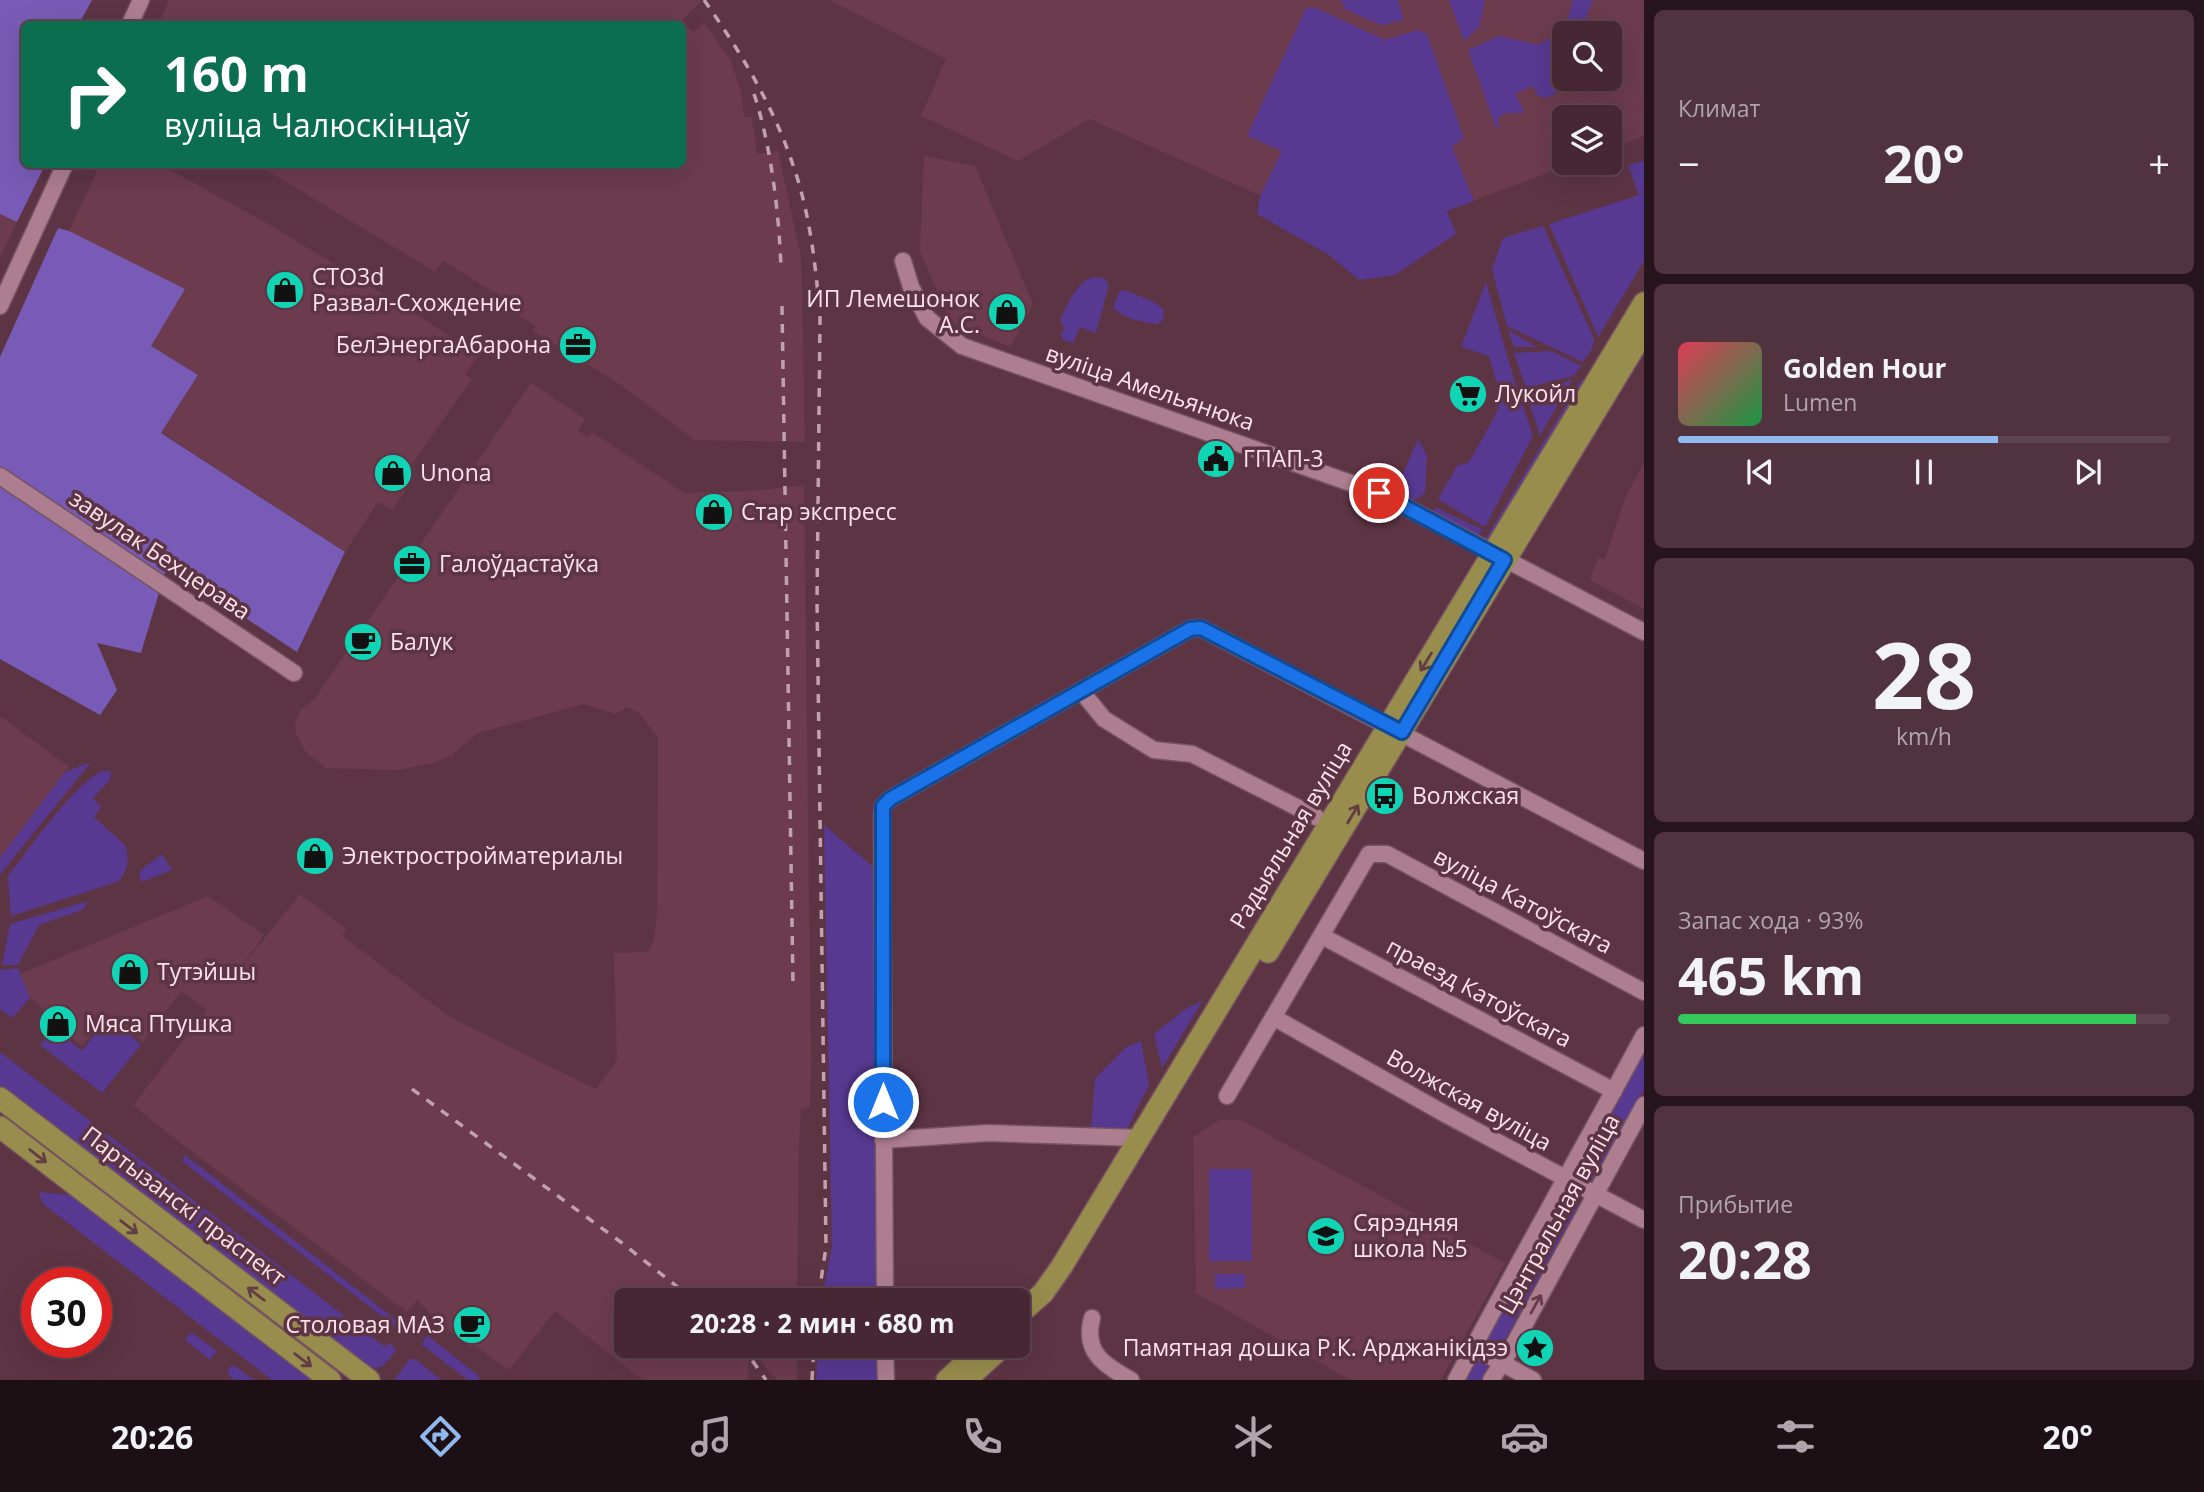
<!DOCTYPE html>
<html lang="ru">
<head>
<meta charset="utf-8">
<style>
  :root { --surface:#462733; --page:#50333f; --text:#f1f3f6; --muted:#b0a5ac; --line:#5e444e; --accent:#90b9f0 }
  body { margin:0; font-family:"Open Sans",sans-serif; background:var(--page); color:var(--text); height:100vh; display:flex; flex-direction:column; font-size:26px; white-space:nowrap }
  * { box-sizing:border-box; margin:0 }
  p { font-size:23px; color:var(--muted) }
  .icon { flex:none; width:38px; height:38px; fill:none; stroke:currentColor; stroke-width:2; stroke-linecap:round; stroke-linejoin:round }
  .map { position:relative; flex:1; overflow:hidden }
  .side { display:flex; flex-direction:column; gap:10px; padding:10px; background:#26151c; width:560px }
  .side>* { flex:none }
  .banner { position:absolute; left:21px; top:21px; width:665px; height:147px; border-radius:10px; box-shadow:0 7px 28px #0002,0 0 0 2px var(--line); background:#0b6e4f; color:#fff; overflow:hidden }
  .controls { position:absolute; left:1552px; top:21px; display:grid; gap:14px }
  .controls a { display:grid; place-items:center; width:70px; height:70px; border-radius:10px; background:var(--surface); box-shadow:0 7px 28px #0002,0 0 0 2px var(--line); font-size:35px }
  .speed { position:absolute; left:21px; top:1267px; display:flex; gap:14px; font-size:35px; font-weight:700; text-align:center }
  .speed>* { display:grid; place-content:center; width:91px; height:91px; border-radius:50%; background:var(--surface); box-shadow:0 7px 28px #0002,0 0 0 2px var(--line); line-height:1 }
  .speed .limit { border:10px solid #d22; background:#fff; color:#111 }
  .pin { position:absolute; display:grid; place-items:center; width:60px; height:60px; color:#fff; margin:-30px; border:4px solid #fff; border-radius:50%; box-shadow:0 2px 7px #0007 }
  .me { position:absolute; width:77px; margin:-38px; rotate:0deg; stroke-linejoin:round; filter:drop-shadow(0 0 5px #0008) }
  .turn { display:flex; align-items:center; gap:24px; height:147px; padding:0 28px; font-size:32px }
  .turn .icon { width:91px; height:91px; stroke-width:2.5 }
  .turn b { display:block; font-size:49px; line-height:60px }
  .big { font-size:52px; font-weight:700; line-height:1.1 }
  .side .widget { flex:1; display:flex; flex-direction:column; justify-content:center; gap:10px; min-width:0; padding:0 24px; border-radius:10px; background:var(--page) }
  .side .dial { align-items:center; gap:0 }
  .dial b { font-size:91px; line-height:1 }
  .song { display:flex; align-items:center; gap:21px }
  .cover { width:84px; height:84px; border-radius:10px; background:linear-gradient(135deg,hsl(350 70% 55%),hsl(140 70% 35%)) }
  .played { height:7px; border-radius:4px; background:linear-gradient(90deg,var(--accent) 65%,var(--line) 65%) }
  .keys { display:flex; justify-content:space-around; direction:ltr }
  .heat { display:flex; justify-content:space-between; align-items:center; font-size:38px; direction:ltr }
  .charge { height:10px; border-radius:5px; background:linear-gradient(90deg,#34c759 93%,var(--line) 0) }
  .trip { position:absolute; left:614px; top:1288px; width:416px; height:70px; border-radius:10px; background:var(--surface); box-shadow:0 7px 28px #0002,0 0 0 2px var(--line); font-weight:700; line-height:70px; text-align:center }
  .tabs { display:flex; height:112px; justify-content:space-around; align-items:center; background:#1c1014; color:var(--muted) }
  .tabs .icon { width:49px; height:49px }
  .tabs .on { color:var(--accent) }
  .tabs b { font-size:32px; color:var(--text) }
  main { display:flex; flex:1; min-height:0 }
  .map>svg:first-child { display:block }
  .built { fill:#6c3b4e; fill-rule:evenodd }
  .green { fill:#573991 }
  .forest { fill:#785bb6 }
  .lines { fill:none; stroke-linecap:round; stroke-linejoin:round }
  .minor-casing { stroke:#755360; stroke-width:19 }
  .major-casing { stroke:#755360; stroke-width:24 }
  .minor { stroke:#ad7e8f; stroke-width:16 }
  .major { stroke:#988d4c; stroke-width:21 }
  .rail { stroke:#c1a1ac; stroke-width:3.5; stroke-dasharray:9 9; stroke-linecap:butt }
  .oneway { stroke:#633d45 }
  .oneway2 { stroke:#653b4c }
  .route-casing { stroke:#114b97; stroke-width:18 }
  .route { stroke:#1a73e8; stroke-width:12 }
  .labels { text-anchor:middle; stroke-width:7; stroke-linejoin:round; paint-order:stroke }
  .poi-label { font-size:23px; fill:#fce2ea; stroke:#5d3444; text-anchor:start }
  .street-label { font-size:23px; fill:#fce2ea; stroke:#5d3444 }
</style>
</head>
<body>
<main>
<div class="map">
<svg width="1644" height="1380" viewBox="0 0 1644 1380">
  <rect width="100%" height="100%" fill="#5d3444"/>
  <path class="built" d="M 169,0 L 699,0 L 701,2 L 682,20 L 693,32 L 704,23 L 731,61 L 741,92 L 744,117 L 752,117 L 757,154 L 778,151 L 801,257 L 805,442 L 695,440 L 612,379 L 533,331 L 535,326 L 505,307 L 507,300 L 443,261 L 435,272 L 258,165 L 682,164 L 682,24 L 158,24 Z
    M 829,0 L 1644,0 L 1644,136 L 1610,149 L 1610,117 L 1564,117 L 1564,163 L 1574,163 L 1409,225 L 1343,233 L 1090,119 L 1018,161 L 921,116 L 946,59 ZM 1564,33 L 1610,33 L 1610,79 L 1564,79 Z
    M 924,156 L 975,166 L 1033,304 L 1010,347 L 951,322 L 920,252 Z
    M 100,165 L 161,165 L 270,225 L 427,321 L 478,356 L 465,374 L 472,379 L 398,484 L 406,490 L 392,510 L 378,502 L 345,552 L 161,432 L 190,389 L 151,346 L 69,231 Z
    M 0,214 L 17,222 L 0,258 Z
    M 531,383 L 585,419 L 578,431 L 588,437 L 592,432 L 684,493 L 750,491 L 804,485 L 811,1064 L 810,1108 L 801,1109 L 799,1145 L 797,1300 L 626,1300 L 626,1346 L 797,1346 L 797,1380 L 777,1380 L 755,1355 L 748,1362 L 749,1380 L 643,1380 L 555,1311 L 509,1370 L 474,1345 L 471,1348 L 437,1321 L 417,1300 L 407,1312 L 179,1142 L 133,1105 L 207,1010 L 181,991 L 143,1042 L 109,1014 L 82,1046 L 42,1013 L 45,1010 L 30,998 L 20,974 L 208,896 L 264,935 L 235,975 L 300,894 L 346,929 L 342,936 L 451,1018 L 596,1089 L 617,1060 L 614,953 L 648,952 L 654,940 L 657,913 L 658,738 L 639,713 L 627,707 L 616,714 L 584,704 L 478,733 L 452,755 L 436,762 L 399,770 L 326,768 L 305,751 L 296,733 L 295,724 L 300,711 L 315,698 Z
    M 1644,462 L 1644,609 L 1590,580 L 1598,557 L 1605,559 L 1624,501 Z
    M 0,716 L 69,767 L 0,858 Z
    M 1220,1120 L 1241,1120 L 1505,1263 L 1441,1380 L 1351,1380 L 1196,1293 L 1193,1137 Z"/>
  <path class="green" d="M 1341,0 L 1398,0 L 1404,20 L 1381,25 L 1345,9 Z
    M 1449,0 L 1485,0 L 1479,27 L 1464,41 Z
    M 1573,0 L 1593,0 L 1580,33 L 1564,33 L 1564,73 L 1556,94 L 1546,98 L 1538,96 L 1533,86 L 1515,94 L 1525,113 L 1504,113 L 1497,120 L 1500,126 L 1496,128 L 1468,50 L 1499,36 L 1539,45 L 1566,26 Z
    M 1306,8 L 1316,8 L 1385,40 L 1418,30 L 1427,34 L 1464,138 L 1452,147 L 1474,201 L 1447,211 L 1456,234 L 1395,275 L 1359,280 L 1329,255 L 1257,214 L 1260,196 L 1282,151 L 1247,136 Z
    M 1644,161 L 1644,261 L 1598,337 L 1549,224 L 1639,195 L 1628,165 Z
    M 1543,226 L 1594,339 L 1592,349 L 1583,362 L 1507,326 L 1492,269 L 1503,238 Z
    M 1095,277 L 1103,278 L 1108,283 L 1108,289 L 1096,333 L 1080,327 L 1073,343 L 1063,340 L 1061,334 L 1064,329 L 1060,319 C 1069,303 1077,280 1095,277 Z
    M 1486,282 L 1517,390 L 1500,396 L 1489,356 L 1461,347 Z
    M 1125,290 L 1154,302 L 1163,309 L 1164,314 L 1163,320 L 1158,324 C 1144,323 1121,318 1113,307 L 1120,291 Z
    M 1508,330 L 1537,347 L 1514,347 Z
    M 1551,351 L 1582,366 L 1573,376 L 1526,388 L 1514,353 Z
    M 1572,380 L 1540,436 L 1526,392 Z
    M 1581,380 L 1586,381 L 1490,540 L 1484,541 Z
    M 1519,394 L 1533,436 L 1485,527 L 1438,499 L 1457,466 L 1469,462 L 1496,414 L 1501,399 Z
    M 1418,439 L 1427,456 L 1425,493 L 1416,499 L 1405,502 L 1399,498 L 1397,488 Z
    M 1435,507 L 1483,530 L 1476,539 L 1434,516 Z
    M 91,762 L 11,861 L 0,875 L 0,858 L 65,772 Z
    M 102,771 L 111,771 L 110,780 L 93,798 L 101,807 L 94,817 L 126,846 C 129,860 128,873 117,882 L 11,916 L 8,876 C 31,847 70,788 102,771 Z
    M 824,825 L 879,872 L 880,1300 L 822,1300 L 832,1246 Z
    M 162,854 L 172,870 L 142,882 L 139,875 L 141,870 Z
    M 89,901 L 82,910 L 39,925 L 18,965 L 2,965 L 10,924 Z
    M 18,968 L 30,998 L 12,1018 L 0,1009 L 0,970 Z
    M 1203,1000 L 1162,1068 L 1154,1034 L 1184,1010 Z
    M 109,1016 L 141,1045 L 102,1093 L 40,1045 L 54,1028 L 82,1051 Z
    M 1141,1041 L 1149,1085 L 1127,1129 L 1116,1132 L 1091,1129 L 1095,1079 L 1125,1048 Z
    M 0,1052 L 385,1347 L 390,1342 L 396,1351 L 383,1366 L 367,1370 L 0,1085 Z
    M 1644,1053 L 1644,1090 L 1596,1182 L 1592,1184 L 1579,1177 L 1579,1172 Z
    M 185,1155 L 401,1324 L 404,1330 L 401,1331 L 182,1161 Z
    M 1209,1169 L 1252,1169 L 1252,1261 L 1209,1261 Z
    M 39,1192 L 78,1196 L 316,1380 L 272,1380 L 42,1203 Z
    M 1571,1194 L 1576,1196 L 1578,1206 L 1502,1345 L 1496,1349 L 1486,1344 L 1486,1336 L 1564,1195 Z
    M 1215,1274 L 1245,1274 L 1245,1288 L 1215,1289 Z
    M 191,1332 L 217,1351 L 210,1360 L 185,1340 Z
    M 428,1336 L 479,1376 L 479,1380 L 468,1380 L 422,1345 L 425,1337 Z
    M 818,1346 L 880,1346 L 880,1380 L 816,1380 Z
    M 410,1359 L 415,1359 L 441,1380 L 394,1380 Z
    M 1479,1360 L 1487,1365 L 1489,1371 L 1484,1380 L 1463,1380 L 1473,1363 Z
    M 235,1366 L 254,1380 L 235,1380 L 228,1375 L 229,1367 Z"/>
  <path class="forest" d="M 0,0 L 92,0 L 79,24 L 24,24 L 24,164 L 45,165 L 17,222 L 0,214 Z
    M 58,228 L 69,231 L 185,289 L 151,346 L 198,375 L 161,433 L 345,552 L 297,652 L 167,566 L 141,653 L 97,643 L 117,690 L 100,715 L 0,659 L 0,357 Z"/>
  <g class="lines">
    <g class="minor-casing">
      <path id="minor" d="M 130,24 L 141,0
        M 903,261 L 911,287 L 927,318 L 962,346 L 1379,493 L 1644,632
        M 0,306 L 65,164
        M 0,476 L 294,673
        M 1082,692 L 1104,719 L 1154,750 L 1192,754 L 1316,817
        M 1322,936 L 1614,1091
        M 1273,1017 L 1445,1114 L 1644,1220
        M 1227,1096 L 1369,854 L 1387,854 L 1644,992
        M 883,1140 L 988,1133 L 1140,1138
        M 885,1300 L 882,817 L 883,806 L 890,799 L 1190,629 L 1201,628 L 1644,861
        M 1092,1318 C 1083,1352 1104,1365 1131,1380
        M 885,1346 L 886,1380
        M 1473,1347 L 1533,1380
        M 1456,1380 C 1517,1264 1582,1150 1644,1035
        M 1491,1380 L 1514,1344 L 1644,1105"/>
    </g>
    <g class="major-casing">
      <path id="major" d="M 1268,952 L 1644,331
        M 0,1098 L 369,1380
        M 0,1127 L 330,1380
        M 1018,1315 L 1043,1293 L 1062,1266 L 1644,303
        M 947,1380 L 972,1357
        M 966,1380 L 1003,1346"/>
    </g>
    <use href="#minor" class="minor"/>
    <use href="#major" class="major"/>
    <path class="rail" d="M 704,0 C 740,51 773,105 793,165 C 810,213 816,267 820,318 L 817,602 L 826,1247 L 818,1300
      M 754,94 C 771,145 779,213 781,268
      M 782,306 L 793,984
      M 412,1089 L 622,1243 L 694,1300
      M 742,1346 L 766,1380
      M 812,1380 L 814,1346"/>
  </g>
  <defs><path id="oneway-shaft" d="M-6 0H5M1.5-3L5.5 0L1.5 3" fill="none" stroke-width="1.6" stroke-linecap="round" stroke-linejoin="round" transform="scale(1.75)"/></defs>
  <g class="oneway">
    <use href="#oneway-shaft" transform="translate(1426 662) rotate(121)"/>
    <use href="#oneway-shaft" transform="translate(1353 814) rotate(-59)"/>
    <use href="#oneway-shaft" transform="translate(38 1156) rotate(38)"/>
    <use href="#oneway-shaft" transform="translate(129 1227) rotate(37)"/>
    <use href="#oneway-shaft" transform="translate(256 1294) rotate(-143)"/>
    <use href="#oneway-shaft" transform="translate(303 1360) rotate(37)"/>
  </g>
  <use class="oneway2" href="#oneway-shaft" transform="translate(1536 1304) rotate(-61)"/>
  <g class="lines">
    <g class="route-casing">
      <path id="route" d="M 883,1102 L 883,806 L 890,799 L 1190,629 L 1201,628 L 1402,732 L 1504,560 L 1379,493"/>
    </g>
    <use href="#route" class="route"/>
  </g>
  <defs>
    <g id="shop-disc" transform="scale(2.0125)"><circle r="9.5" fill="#10d5b4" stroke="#5d3444"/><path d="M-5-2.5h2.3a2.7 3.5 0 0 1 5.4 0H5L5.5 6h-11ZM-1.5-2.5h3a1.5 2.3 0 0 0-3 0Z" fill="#111"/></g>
    <g id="office-disc" transform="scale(2.0125)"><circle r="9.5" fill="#10d5b4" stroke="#5d3444"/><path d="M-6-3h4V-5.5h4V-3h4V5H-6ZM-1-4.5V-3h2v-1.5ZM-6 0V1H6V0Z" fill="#111"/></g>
    <g id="supermarket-disc" transform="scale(2.0125)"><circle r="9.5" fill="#10d5b4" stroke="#5d3444"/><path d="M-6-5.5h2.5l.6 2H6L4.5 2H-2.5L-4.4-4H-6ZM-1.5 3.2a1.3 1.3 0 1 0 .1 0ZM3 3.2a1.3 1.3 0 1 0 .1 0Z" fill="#111"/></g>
    <g id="civic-disc" transform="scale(2.0125)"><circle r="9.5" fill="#10d5b4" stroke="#5d3444"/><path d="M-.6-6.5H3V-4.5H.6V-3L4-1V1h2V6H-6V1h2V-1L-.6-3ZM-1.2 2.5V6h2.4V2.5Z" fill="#111"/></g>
    <g id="cafe-disc" transform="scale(2.0125)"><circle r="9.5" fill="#10d5b4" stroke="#5d3444"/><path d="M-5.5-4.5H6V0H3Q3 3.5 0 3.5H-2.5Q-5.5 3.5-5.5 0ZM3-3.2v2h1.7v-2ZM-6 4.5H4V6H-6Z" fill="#111"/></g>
    <g id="bus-disc" transform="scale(2.0125)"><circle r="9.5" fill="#10d5b4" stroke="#5d3444"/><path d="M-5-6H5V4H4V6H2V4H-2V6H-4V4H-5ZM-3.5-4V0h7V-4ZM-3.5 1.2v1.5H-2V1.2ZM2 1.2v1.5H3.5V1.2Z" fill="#111"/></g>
    <g id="school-disc" transform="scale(2.0125)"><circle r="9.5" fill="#10d5b4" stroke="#5d3444"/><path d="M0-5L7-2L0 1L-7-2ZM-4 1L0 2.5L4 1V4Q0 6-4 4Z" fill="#111"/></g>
    <g id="sight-disc" transform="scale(2.0125)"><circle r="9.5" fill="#10d5b4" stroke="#5d3444"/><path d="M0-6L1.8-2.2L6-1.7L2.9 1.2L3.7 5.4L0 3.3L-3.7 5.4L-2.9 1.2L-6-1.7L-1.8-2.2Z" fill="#111"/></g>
  </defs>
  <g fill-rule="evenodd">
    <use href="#shop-disc" x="285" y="290"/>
    <use href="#shop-disc" x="1007" y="312"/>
    <use href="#office-disc" x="578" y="345"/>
    <use href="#supermarket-disc" x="1468" y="394"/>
    <use href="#civic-disc" x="1216" y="459"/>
    <use href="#shop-disc" x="393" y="473"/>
    <use href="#shop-disc" x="714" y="512"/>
    <use href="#office-disc" x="412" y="564"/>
    <use href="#cafe-disc" x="363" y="642"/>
    <use href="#bus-disc" x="1385" y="796"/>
    <use href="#shop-disc" x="315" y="856"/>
    <use href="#shop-disc" x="130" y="972"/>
    <use href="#shop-disc" x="58" y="1024"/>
    <use href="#school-disc" x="1326" y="1236"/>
    <use href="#cafe-disc" x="472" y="1325"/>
    <use href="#sight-disc" x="1535" y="1348"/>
  </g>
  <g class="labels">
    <g class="poi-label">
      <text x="312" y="285">СТО3d<tspan x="312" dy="26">Развал-Схождение</tspan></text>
      <text x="980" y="307" text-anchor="end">ИП Лемешонок<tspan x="980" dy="26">А.С.</tspan></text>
      <text x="551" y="353" text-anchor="end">БелЭнергаАбарона</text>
      <text x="1495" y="402">Лукойл</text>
      <text x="1243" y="467">ГПАП-3</text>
      <text x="420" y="481">Unona</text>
      <text x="741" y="520">Стар экспресс</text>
      <text x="439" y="572">Галоўдастаўка</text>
      <text x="390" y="650">Балук</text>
      <text x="1412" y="804">Волжская</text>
      <text x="342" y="864">Электростройматериалы</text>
      <text x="157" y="980">Тутэйшы</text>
      <text x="85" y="1032">Мяса Птушка</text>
      <text x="1353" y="1231">Сярэдняя<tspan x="1353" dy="26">школа №5</tspan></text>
      <text x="445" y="1333" text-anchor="end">Столовая МАЗ</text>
      <text x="1508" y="1356" text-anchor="end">Памятная дошка Р.К. Арджанікідзэ</text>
    </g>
    <g class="street-label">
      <text transform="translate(1150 388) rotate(19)" y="8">вуліца Амельянюка</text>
      <text transform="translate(160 555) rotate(34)" y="8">завулак Бехцерава</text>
      <text transform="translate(1291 835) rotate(-59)" y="8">Радыяльная вуліца</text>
      <text transform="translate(1523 901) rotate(28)" y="8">вуліца Катоўскага</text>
      <text transform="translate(1479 993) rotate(28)" y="8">праезд Катоўскага</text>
      <text transform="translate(1469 1100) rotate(29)" y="8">Волжская вуліца</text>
      <text transform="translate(184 1206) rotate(37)" y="8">Партызанскі праспект</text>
      <text transform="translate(1559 1214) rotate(-61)" y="8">Цэнтральная вуліца</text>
    </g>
  </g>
</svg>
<div class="controls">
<a><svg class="icon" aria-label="search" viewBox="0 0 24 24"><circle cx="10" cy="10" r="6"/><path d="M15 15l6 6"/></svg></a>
<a><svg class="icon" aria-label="layers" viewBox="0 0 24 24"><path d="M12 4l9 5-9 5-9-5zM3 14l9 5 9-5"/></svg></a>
</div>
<div class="speed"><div class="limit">30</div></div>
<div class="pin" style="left:1379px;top:493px;background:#d93025"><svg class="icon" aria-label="arrive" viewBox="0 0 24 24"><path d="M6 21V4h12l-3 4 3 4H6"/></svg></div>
<svg class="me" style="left:883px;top:1102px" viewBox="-20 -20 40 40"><circle r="17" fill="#1a73e8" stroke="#fff" stroke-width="3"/><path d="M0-11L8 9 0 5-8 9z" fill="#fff"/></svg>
<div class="trip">20:28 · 2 мин · 680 m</div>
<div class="banner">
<div class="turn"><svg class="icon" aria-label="right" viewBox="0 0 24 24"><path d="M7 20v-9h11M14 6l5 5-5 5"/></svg><div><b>160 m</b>вуліца Чалюскінцаў</div></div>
</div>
</div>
<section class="side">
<div class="widget"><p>Климат</p>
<div class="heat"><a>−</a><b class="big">20°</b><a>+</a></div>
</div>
<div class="widget">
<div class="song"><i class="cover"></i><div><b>Golden Hour</b><p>Lumen</p></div></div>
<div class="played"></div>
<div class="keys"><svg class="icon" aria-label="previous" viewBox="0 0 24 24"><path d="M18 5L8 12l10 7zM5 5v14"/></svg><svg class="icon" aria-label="pause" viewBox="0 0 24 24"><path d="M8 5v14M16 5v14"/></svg><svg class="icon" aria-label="next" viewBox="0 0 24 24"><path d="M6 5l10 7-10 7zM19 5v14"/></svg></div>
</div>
<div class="widget dial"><b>28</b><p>km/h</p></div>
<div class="widget"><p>Запас хода · 93%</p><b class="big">465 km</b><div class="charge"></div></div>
<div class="widget"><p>Прибытие</p><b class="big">20:28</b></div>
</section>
</main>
<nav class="tabs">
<b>20:26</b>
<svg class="icon on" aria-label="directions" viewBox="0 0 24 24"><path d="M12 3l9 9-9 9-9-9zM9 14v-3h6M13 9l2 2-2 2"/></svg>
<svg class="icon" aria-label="music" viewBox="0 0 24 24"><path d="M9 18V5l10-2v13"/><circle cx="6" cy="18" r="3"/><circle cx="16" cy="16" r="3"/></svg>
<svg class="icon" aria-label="phone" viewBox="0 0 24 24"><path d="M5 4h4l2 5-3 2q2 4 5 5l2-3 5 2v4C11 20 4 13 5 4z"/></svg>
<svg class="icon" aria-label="climate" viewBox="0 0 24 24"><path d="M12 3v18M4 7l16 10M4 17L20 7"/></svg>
<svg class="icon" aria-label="car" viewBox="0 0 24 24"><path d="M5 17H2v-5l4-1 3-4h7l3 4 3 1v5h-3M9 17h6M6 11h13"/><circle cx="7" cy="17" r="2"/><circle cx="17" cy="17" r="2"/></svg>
<svg class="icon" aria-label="filters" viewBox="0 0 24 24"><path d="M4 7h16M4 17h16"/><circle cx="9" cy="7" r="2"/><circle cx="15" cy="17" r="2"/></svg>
<b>20°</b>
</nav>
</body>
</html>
